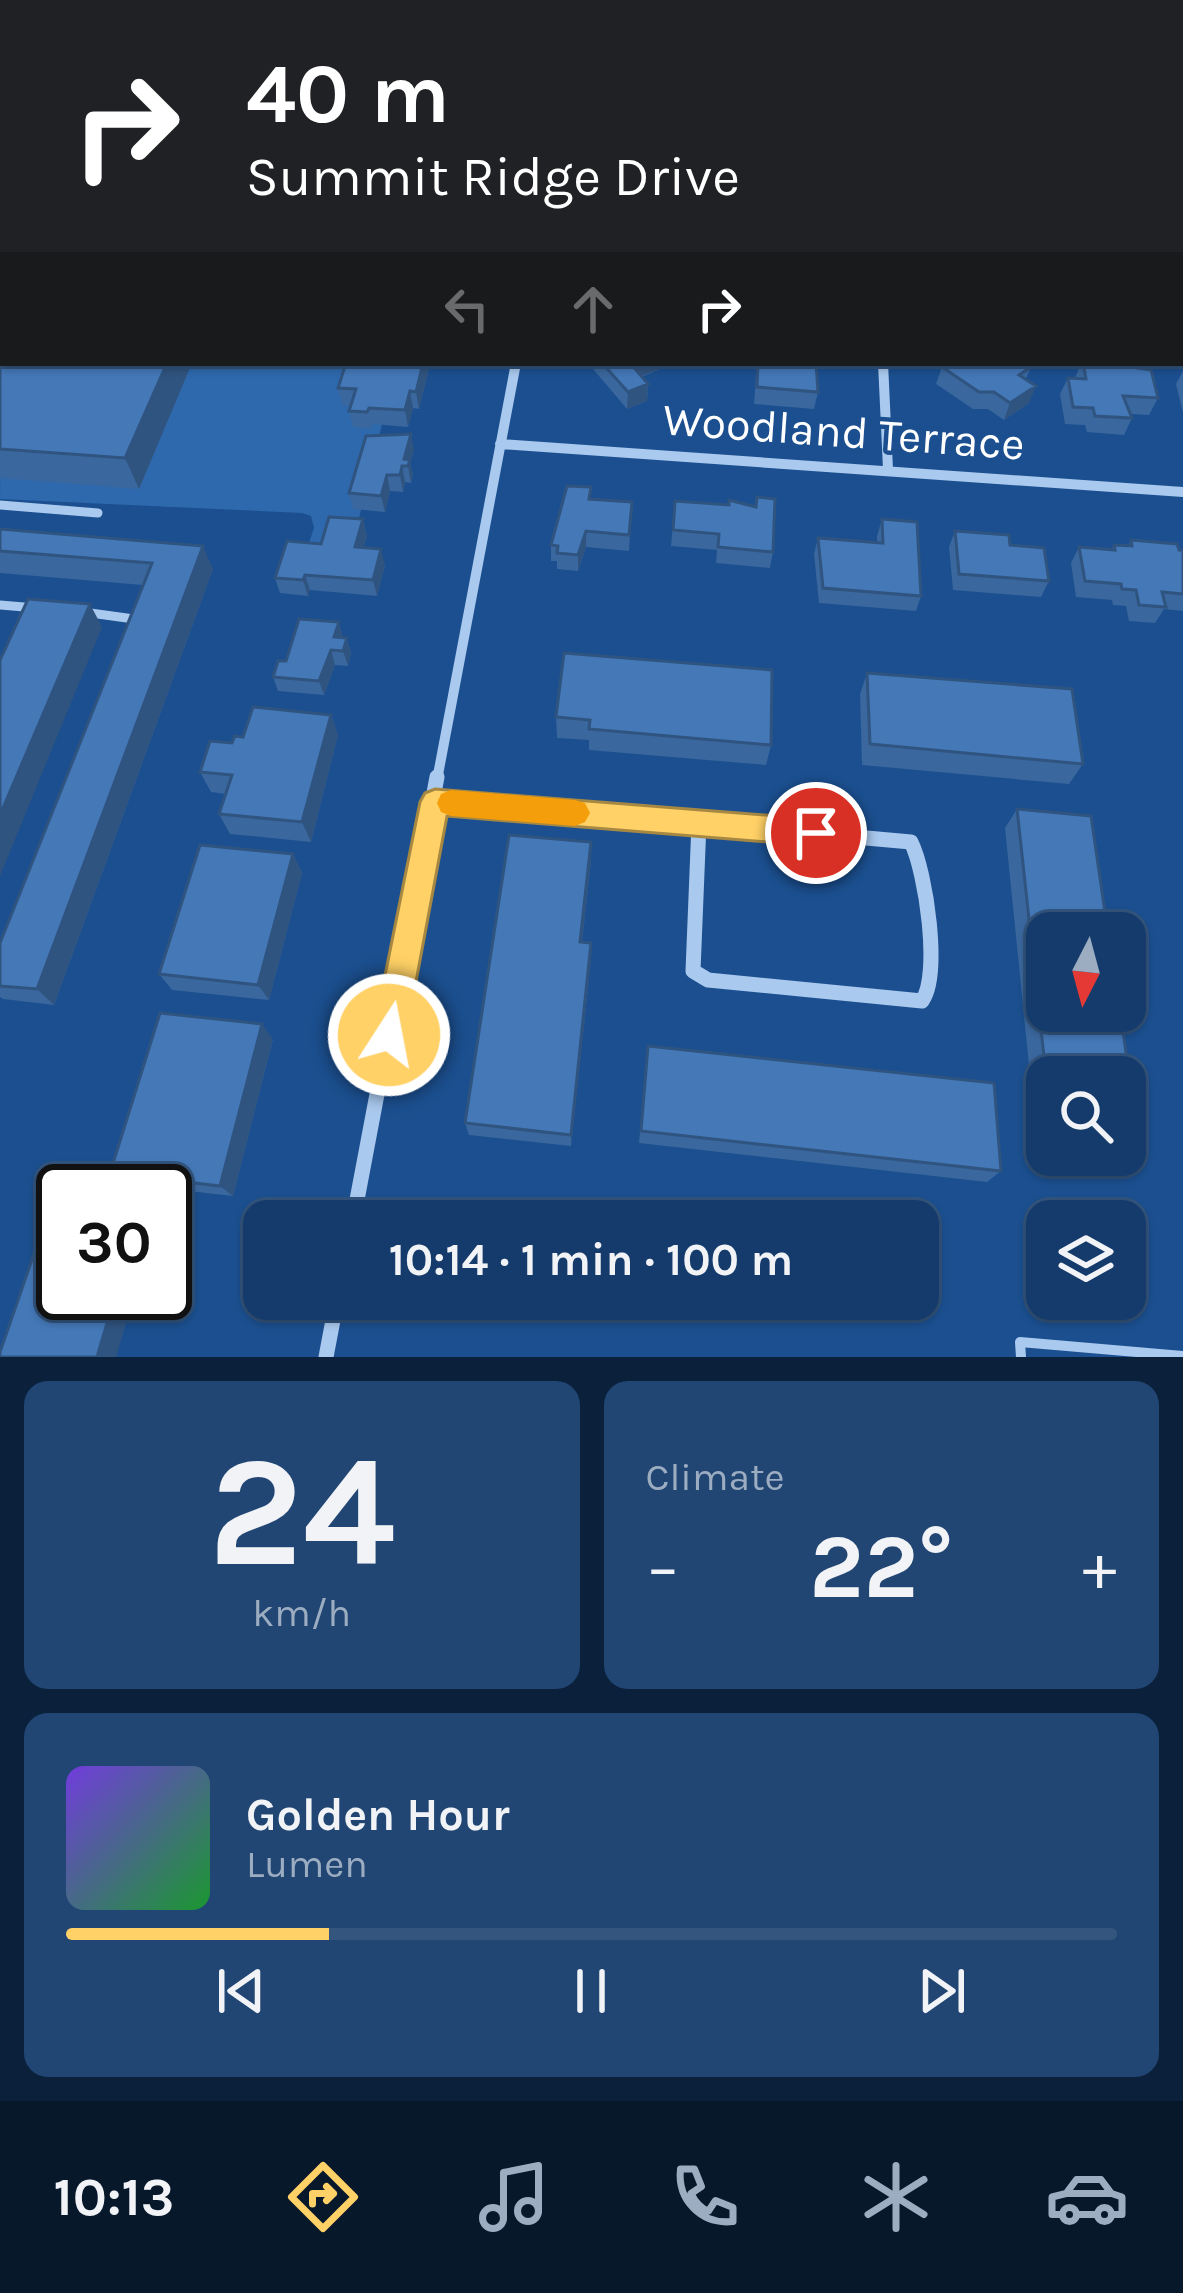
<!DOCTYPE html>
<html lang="en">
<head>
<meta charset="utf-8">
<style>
  :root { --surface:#143b6b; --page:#214673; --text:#f1f3f6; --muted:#9dadc1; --line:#33557e; --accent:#ffd166 }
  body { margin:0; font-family:Karla,sans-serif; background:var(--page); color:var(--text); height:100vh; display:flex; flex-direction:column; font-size:45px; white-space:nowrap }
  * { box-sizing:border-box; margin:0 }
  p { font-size:39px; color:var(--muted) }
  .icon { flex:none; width:66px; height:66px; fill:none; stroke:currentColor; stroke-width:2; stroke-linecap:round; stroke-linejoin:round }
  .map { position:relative; height:1357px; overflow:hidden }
  .drawer { display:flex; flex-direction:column; gap:24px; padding:24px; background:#0b203b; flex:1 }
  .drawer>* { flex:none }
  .guide { position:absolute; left:0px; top:0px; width:1185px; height:366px; box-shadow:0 3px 9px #0004,0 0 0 3px var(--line); background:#202124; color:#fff; overflow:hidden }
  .needle { width:78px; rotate:186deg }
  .buttons { position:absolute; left:1026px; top:912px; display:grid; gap:24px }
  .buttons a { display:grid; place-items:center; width:120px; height:120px; border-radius:24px; background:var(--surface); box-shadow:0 3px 9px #0004,0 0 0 3px var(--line); font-size:60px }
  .speed { position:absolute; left:36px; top:1164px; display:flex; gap:24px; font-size:60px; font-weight:700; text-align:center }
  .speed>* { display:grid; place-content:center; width:156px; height:156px; border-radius:50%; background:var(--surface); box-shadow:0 3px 9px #0004,0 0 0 3px var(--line); line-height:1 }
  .speed .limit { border:6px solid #111; border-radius:18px; background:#fff; color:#111 }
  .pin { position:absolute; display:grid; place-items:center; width:102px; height:102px; color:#fff; margin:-51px; border:6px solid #fff; border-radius:50%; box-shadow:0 3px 12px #0007 }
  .me { position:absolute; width:132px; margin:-66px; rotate:11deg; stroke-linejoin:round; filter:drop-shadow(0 0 9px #0008) }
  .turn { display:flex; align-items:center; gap:42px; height:252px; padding:0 48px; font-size:54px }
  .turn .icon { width:156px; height:156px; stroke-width:2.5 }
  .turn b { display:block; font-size:84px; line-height:102px }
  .lanes { display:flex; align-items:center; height:114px; padding:0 48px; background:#0003; justify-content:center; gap:60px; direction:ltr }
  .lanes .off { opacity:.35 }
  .big { font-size:90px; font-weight:700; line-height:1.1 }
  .drawer .tile { flex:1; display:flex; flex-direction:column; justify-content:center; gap:18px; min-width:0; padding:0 42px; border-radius:24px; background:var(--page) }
  .drawer .dial { align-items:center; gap:0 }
  .dial b { font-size:156px; line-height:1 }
  .song { display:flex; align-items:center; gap:36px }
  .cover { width:144px; height:144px; border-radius:18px; background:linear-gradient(135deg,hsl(260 70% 55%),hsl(130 70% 35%)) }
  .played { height:12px; border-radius:6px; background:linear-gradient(90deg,var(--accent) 25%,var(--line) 25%) }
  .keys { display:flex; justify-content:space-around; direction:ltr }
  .heat { display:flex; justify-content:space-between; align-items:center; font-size:66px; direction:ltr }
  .drawer .tiles { flex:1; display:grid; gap:24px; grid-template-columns:1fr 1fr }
  .tile:last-child { grid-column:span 2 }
  .trip { position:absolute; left:243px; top:1200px; width:696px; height:120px; border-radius:24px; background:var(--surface); box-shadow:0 3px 9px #0004,0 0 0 3px var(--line); font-weight:700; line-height:120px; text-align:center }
  .menu { display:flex; height:192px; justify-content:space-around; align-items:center; background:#08182b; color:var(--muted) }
  .menu .icon { width:84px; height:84px }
  .menu .active { color:var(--accent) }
  .menu b { font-size:54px; color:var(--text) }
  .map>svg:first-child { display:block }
  .green { fill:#2e69ad }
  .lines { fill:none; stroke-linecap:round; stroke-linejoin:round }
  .service-far2 { stroke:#a9c9ee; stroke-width:6 }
  .service-far1 { stroke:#a9c9ee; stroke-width:9 }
  .service { stroke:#a9c9ee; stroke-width:10 }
  .minor-far1 { stroke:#a9c9ee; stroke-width:10 }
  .minor { stroke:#a9c9ee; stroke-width:15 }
  .wall { fill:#3a679d }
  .shaded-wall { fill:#305480 }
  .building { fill:#4478b7; stroke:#305480; stroke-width:3 }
  .route { fill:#ffd166; stroke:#a68842; stroke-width:3 }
  .slow { fill:#f59e0b }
  .labels { text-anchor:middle; stroke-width:9; stroke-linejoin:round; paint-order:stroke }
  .street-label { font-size:45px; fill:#fff; stroke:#1b4f8f }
</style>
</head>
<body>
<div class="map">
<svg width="1183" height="1357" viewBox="0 0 1183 1357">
  <rect width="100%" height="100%" fill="#1b4f8f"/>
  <path class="green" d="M 3,76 L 3,363 L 397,363 L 347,567 L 302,563 L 314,528 L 311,516 L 302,513 L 0,499 Z"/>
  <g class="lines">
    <path class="service-far2" d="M 0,168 L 3,163"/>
    <path class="service-far1" d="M 0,505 L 98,513
      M 0,605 L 36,608
      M 83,612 L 134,619"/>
    <path class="service" d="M 1021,1357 L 1020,1342 L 1183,1356"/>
    <path class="minor-far1" d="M 883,363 L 888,469
      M 500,444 L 1183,492
      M 437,780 L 516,363"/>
    <path class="minor" d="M 435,802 L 699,823
      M 699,823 L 911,842 C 926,872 941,975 922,1001 L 708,980 L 693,971 Z
      M 353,1221 L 437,777
      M 326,1357 L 337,1299"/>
  </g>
  <path class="wall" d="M 748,0 L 802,0 L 801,3 L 759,3 Z
    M 818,0 L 884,0 L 883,3 L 844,3 Z
    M 913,0 L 978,0 L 977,3 L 913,3 Z
    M 994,0 L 1073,0 L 1074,3 L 995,3 Z
    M 1076,0 L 1146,0 L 1147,3 L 1076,3 Z
    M 1159,0 L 1183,0 L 1183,21 L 1182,3 L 1158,3 Z
    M 0,197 L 3,363 L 192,363 L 139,489 L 0,478 Z
    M 588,363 L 668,363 L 667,366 L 642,377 L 648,384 L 647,401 L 627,409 Z
    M 757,363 L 818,392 L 814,409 L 754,404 Z
    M 1081,363 L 1105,363 L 1158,398 L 1149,415 L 1130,414 L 1132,418 L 1124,435 L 1087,432 L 1085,425 L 1065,424 L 1060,394 L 1068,378 L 1075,378 Z
    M 942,367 L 1031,367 L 1026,379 L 1029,403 L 1004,420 L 988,409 L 973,409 L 936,384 Z
    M 429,369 L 419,409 L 413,408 L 408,427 L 372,424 L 371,429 L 353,427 L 349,411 L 351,406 L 342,405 L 338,388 Z
    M 1183,371 L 1183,413 L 1176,384 Z
    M 414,450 L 410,462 L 413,476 L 411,483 L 405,482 L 403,492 L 390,491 L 385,512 L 353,509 L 349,493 Z
    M 757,497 L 773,552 L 770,568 L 716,563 L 717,550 L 671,546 L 675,501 L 755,507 Z
    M 591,499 L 632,502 L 629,551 L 586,547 L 578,571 L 557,569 L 557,561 L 551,561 L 551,545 Z
    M 363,519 L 367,536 L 363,548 L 385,565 L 377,596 L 310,590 L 308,596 L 280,593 L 275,578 L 321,544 Z
    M 882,519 L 921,596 L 916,611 L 819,603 L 814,554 L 818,538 L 877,542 L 877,536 Z
    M 0,529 L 213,569 L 54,1005 L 3,999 L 0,997 L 0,943 L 143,585 L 0,573 Z
    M 955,531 L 1010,545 L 1049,581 L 1041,597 L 953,590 L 949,547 Z
    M 1131,540 L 1183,550 L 1183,611 L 1164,609 L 1155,623 L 1129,621 L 1126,606 L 1113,605 L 1112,600 L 1076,597 L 1071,563 L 1079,547 L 1111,550 L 1114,545 L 1128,546 Z
    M 343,638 L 347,638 L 351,653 L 348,666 L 335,665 L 324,695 L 278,691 L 273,677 L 286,661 Z
    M 564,653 L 771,745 L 766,765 L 589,750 L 589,740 L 557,738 L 556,717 Z
    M 867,673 L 1083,764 L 1069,784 L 862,765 L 860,694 Z
    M 331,715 L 338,735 L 311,842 L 230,834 L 219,814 L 226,794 L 211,792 L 200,772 L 232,743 L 243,737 Z
    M 1017,809 L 1091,816 L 1108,933 L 1047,933 L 1047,1011 L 1120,1011 L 1136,1121 L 1125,1129 L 1125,1077 L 1047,1077 L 1047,1126 L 1035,1124 L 1005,828 Z
    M 591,842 L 591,861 L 582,942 L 591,959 L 571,1146 L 469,1135 L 465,1123 Z
    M 293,854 L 302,873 L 269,1000 L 172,990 L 159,974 Z
    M 273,1039 L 233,1196 L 126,1184 L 110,1173 Z
    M 648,1046 L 1001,1171 L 987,1182 L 639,1143 Z"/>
  <path class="shaded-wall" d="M 167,363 L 192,363 L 139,489 L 125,458 Z
    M 423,363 L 428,363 L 429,369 L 419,409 L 416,392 Z
    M 634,363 L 668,363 L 667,366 L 630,381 L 631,364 Z
    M 648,384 L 647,401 L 627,409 L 628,392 Z
    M 1036,386 L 1029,403 L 1004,420 L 1010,403 Z
    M 410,391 L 413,408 L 408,427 L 405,410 Z
    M 411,434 L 414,450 L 410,462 L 413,476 L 411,483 L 408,466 L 404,459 Z
    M 402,466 L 405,482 L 403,492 L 400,475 Z
    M 387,475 L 390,491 L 385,512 L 381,496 Z
    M 363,519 L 367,536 L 359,563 L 355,547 Z
    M 586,531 L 586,547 L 578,571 L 578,555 Z
    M 203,546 L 213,569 L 54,1005 L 37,989 Z
    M 381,549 L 385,565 L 377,596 L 373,580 Z
    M 305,575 L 310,590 L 308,596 L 303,580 Z
    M 90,604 L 102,627 L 0,876 L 0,815 Z
    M 339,622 L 343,637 L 339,652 L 334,637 Z
    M 347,638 L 351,653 L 348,666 L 343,651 Z
    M 331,650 L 335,665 L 324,695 L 319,681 Z
    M 331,715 L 338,735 L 311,842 L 302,822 Z
    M 591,842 L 591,861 L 580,958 L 580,942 Z
    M 293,854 L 302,873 L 269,1000 L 258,985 Z
    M 591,943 L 591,959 L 571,1146 L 571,1135 Z
    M 262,1024 L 273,1039 L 233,1196 L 220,1186 Z
    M 116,1293 L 135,1293 L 116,1357 L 97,1357 Z"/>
  <path class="building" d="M 489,0 L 516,0 L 514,3 L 488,3 Z
    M 1026,0 L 1073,0 L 1074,3 L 1045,3 Z
    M 1092,0 L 1146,0 L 1147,3 L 1130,3 Z
    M 3,192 L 3,363 L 167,363 L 125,458 L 0,449 L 0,197 Z
    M 346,363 L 423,363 L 416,392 L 410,391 L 405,410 L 369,408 L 367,412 L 349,411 L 356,389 L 338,388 Z
    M 602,363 L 634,363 L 631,364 L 648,384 L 628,392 Z
    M 758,363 L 816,363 L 818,392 L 757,387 Z
    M 948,363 L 1025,363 L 1031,367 L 1019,375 L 1036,386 L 1010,403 L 994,392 L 979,392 L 942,367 Z
    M 1083,363 L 1105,363 L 1151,370 L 1158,398 L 1123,396 L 1132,418 L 1095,416 L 1093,408 L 1073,407 L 1068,378 L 1086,379 Z
    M 411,434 L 404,459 L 410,460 L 408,466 L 402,466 L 400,475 L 387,475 L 381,496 L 349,493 L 366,436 Z
    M 567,486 L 591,487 L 589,499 L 632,502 L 629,535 L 586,531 L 578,555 L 557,553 L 558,546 L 551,545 Z
    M 757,497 L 775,499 L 773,552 L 718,547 L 719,534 L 673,530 L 675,501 L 729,505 L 729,500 L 756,507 Z
    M 329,517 L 363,519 L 355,547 L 381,549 L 373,580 L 305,575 L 303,580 L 275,578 L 287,541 L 321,544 Z
    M 882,519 L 917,522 L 921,596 L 823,588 L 818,538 L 883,543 Z
    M 0,529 L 203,546 L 37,989 L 0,986 L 0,943 L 152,563 L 0,551 Z
    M 955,531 L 1009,535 L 1010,545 L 1044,548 L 1049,581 L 959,574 Z
    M 1131,540 L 1177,544 L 1179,550 L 1183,550 L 1183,594 L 1162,592 L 1166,607 L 1139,605 L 1136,590 L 1122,589 L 1121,584 L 1085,581 L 1079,547 L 1115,550 L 1114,545 L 1132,546 Z
    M 28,599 L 90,604 L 0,815 L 0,660 Z
    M 299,619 L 339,622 L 334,637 L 347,638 L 343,651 L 331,650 L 319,681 L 273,677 L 278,661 L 286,661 Z
    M 564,653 L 772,670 L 771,745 L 589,729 L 590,720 L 556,717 Z
    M 867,673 L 1072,689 L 1083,764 L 870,744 Z
    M 253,707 L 331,715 L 302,822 L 219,814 L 232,775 L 200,772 L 210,741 L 232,743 L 235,736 L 243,737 Z
    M 1017,809 L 1091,816 L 1108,933 L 1047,933 L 1047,1011 L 1120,1011 L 1136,1121 L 1125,1120 L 1125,1077 L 1047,1077 L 1047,1084 Z
    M 509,835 L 591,842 L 580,942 L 591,943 L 571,1135 L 465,1123 Z
    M 200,845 L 293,854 L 258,985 L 159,974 Z
    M 160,1013 L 262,1024 L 220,1186 L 110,1173 Z
    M 648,1046 L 994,1083 L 1001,1171 L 641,1131 Z
    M 44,1225 L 63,1228 L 63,1293 L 116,1293 L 97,1357 L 0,1357 L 0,1352 Z"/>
  <path class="route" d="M 435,789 L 816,819 L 827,823 L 831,833 L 827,842 L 816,846 L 447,816 L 406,1035 L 401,1046 L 389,1051 L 378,1046 L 373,1035 L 420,802 L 425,793 Z"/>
  <path class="slow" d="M 451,790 L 575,800 L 585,803 L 590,813 L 585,822 L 575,826 L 451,816 L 441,812 L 437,803 L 441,794 Z"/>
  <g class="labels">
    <g class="street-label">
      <text transform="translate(844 431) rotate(4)" y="16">Woodland Terrace</text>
    </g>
  </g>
</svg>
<div class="buttons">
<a><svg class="needle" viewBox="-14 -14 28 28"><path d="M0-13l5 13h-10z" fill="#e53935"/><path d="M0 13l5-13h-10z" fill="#9dadc1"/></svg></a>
<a><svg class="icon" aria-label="search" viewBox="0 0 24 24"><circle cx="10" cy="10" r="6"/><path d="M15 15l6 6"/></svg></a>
<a><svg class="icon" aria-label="layers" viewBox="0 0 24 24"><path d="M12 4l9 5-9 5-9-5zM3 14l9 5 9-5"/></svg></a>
</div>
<div class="speed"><div class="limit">30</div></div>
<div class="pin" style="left:816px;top:833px;background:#d93025"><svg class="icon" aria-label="arrive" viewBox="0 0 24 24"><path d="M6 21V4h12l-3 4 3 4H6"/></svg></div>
<svg class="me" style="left:389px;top:1035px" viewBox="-20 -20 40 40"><circle r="17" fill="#ffd166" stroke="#fff" stroke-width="3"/><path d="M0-11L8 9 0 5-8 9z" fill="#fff"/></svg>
<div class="trip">10:14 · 1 min · 100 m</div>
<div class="guide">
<div class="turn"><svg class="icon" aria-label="right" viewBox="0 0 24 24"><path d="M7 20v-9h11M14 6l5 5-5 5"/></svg><div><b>40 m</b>Summit Ridge Drive</div></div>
<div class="lanes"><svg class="icon off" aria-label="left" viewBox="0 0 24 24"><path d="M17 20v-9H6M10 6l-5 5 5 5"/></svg><svg class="icon off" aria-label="ahead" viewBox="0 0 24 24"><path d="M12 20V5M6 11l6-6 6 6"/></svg><svg class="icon" aria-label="right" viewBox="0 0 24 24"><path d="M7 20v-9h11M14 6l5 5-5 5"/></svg></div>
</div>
</div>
<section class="drawer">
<div class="tiles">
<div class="tile dial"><b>24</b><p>km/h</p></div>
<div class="tile"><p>Climate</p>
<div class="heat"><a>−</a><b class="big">22°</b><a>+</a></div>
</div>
<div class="tile">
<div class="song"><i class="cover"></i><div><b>Golden Hour</b><p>Lumen</p></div></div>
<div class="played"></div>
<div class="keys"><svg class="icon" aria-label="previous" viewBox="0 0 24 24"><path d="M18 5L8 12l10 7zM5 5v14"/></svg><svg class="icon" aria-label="pause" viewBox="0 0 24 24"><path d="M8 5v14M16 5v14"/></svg><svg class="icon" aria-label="next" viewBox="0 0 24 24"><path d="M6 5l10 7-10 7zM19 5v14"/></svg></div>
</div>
</div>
</section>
<nav class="menu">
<b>10:13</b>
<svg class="icon active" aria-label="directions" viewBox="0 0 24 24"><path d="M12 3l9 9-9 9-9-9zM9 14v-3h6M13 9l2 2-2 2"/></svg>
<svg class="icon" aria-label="music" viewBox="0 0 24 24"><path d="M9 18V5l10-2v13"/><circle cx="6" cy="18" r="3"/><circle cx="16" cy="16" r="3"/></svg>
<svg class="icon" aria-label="phone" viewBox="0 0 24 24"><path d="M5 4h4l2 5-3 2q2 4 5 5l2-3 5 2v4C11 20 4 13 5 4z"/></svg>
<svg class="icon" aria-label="climate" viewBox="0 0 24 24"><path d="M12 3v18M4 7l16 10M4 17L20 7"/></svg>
<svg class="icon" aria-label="car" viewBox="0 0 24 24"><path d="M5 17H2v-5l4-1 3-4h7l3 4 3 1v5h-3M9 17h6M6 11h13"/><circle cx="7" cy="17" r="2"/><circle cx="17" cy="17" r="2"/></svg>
</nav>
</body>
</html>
